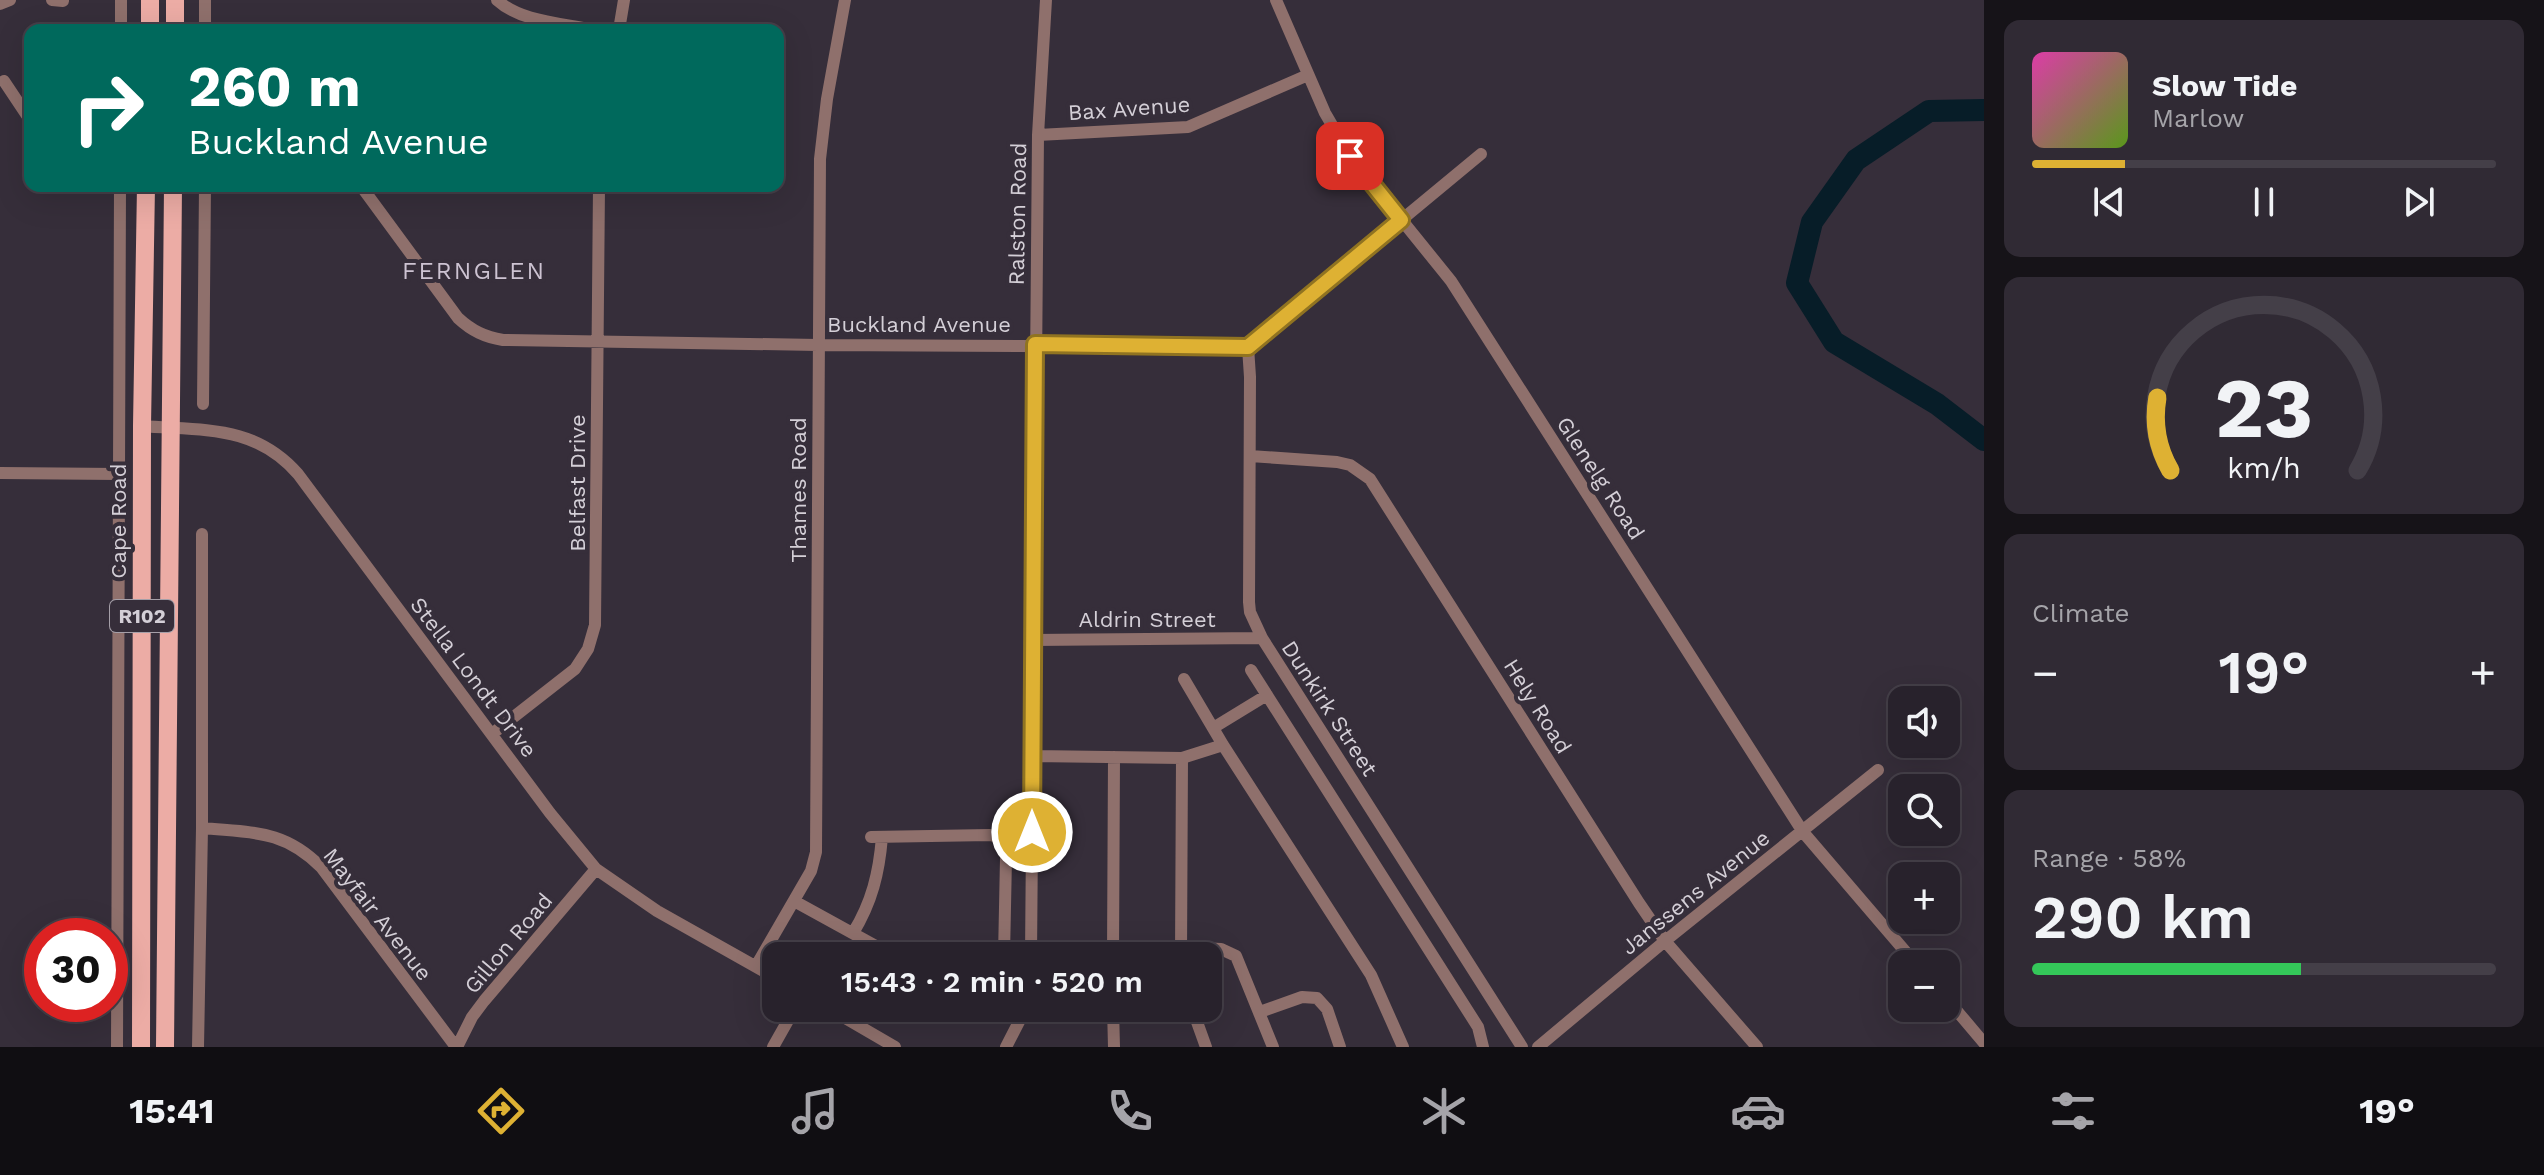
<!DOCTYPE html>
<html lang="en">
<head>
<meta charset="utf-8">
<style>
  :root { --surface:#28222c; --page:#302a34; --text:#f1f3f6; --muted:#a5a4a9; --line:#443f48; --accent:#deb133 }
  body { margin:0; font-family:"Work Sans",sans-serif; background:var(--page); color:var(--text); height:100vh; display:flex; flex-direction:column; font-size:30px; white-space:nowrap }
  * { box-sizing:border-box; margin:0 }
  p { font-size:26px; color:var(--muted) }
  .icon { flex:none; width:44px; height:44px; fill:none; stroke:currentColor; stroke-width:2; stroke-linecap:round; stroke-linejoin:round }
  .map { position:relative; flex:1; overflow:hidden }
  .panel { display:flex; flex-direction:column; gap:20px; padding:20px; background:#161318; width:560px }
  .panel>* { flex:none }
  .top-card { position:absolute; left:24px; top:24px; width:760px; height:168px; border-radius:16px; box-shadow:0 8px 32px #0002,0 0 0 2px var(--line); background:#00695c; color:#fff; overflow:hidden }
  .controls { position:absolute; left:1888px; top:686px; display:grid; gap:16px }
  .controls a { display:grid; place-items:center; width:72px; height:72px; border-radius:16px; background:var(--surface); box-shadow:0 8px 32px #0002,0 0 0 2px var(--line); font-size:40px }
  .speed { position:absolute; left:24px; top:918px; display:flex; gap:16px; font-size:40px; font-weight:700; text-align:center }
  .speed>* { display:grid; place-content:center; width:104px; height:104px; border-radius:50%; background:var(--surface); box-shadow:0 8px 32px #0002,0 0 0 2px var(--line); line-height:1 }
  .speed .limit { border:12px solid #d22; background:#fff; color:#111 }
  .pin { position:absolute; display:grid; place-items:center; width:68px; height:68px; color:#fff; margin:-34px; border-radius:16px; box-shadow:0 4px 12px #0006 }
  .me { position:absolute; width:88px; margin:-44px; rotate:0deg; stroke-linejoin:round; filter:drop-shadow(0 0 6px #0008) }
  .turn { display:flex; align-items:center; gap:28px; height:168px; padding:0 32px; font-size:36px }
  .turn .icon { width:104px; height:104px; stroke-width:2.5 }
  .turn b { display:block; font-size:56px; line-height:68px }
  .big { font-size:60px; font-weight:600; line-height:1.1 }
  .panel .card { flex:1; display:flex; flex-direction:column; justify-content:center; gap:12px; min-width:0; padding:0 28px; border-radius:16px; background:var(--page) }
  .panel .dial { align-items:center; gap:0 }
  .dial svg { height:208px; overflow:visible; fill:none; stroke:var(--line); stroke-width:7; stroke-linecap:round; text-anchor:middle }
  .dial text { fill:var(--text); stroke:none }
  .song { display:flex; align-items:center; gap:24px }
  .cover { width:96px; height:96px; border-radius:12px; background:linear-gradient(135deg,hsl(320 70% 55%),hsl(90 70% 35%)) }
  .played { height:8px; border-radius:4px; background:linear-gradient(90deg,var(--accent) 20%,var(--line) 20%) }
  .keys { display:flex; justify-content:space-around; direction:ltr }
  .heat { display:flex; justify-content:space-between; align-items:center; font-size:44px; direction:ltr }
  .charge { height:12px; border-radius:6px; background:linear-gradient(90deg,#34c759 58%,var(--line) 0) }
  .trip { position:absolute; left:762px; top:942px; width:460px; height:80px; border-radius:16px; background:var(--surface); box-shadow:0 8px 32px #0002,0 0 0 2px var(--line); font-weight:600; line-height:80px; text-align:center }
  .tab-bar { display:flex; height:128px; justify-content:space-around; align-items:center; background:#100e12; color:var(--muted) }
  .tab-bar .icon { width:56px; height:56px }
  .tab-bar .selected { color:var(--accent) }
  .tab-bar b { font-size:36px; color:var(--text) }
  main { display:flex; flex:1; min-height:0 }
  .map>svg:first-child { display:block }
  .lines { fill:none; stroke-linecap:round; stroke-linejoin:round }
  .river { stroke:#071d28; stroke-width:22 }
  .minor { stroke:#8f706c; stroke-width:12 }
  .primary { stroke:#ecaca5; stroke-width:18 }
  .route-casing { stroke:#907321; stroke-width:20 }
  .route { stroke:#deb133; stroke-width:14 }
  .labels { text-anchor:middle; stroke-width:8; stroke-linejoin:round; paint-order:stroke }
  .shield { fill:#362e3a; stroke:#a59fa8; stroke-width:2 }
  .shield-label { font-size:20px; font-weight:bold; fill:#d4cfd7 }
  .street-label { font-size:22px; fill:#d4cfd7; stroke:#362e3a }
  .neighbourhood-label { font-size:24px; letter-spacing:2px; fill:#cdc3d2; stroke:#362e3a }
</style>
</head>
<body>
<main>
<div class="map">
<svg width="1984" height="1047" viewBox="0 0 1984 1047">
  <rect width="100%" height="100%" fill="#362e3a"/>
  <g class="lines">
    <path class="river" d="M 1984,110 L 1929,111 L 1856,160 L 1812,222 L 1797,283 L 1834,342 L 1937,404 L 1984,440"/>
    <path class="minor" d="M 52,0 L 63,1
      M 205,0 L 205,30
      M 497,0 C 521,22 562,23 594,30
      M 1276,0 L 1325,113 L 1350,156 L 1451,281 L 1803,832 L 1916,964
      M 0,4 L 10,0
      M 121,30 L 121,0
      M 619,30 L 624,0
      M 4,81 L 30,120
      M 1038,135 L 1188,127 L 1308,75
      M 361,186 L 458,318 C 472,331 485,337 503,340 L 818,345 L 1248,347 L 1481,154
      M 1248,347 L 1250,377 L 1249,602 L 1250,612 L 1262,638 L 1522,1047
      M 203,404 L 205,186
      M 142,426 C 203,431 254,424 298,474 L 550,813 L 596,869 L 657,911 L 776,978
      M 1250,456 L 1337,462 L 1350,465 L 1370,479 L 1639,903 L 1665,941 L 1757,1047
      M 0,473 L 119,474
      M 1032,640 L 1262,638
      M 1251,670 L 1478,1027 L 1483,1047
      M 1184,679 L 1223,745 L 1371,975 L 1403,1047
      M 1213,728 L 1267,695
      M 492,734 L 575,669 L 588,649 L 595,625 L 599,186
      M 1033,756 L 1182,758 L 1223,745
      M 202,828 C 252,833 283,829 321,867 L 456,1047
      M 871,837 L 990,835 L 1002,838 L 1005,842 L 1006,858 L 1004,956
      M 794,901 L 894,956
      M 853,933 C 872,902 879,873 882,837
      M 1181,947 L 1221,949 L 1236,956 L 1273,1047
      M 1031,956 L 1038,135 L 1046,0
      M 1113,956 L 1114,757
      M 1181,956 L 1182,758
      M 756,966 L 811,871 L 816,852 L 820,159 L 827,99 L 845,0
      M 1946,998 L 1984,1043
      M 828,1008 L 895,1047
      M 1113,1008 L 1114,1047
      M 1192,1008 L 1206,1047
      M 1260,1012 L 1302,997 L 1317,998 L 1327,1009 L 1340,1047
      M 117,1047 L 120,186
      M 198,1047 L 202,828 L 202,534
      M 457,1047 L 472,1017 L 484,1001 L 596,869
      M 773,1047 L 795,1008
      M 1006,1047 L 1026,1008
      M 1538,1047 L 1665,941 L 1878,770"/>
    <path class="primary" d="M 150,30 L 150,0
      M 175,30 L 175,0
      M 141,1047 L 142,426 L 146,186
      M 165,1047 L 173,186"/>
  </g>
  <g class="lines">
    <g class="route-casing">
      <path id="route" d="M 1032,832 L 1035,344 L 1248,347 L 1401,220 L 1350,156"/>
    </g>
    <use href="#route" class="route"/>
  </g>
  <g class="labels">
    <rect class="shield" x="110" y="600" width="64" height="32" rx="6"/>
    <g class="shield-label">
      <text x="142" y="623">R102</text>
    </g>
    <g class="street-label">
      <text transform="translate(1129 108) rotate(-4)" y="8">Bax Avenue</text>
      <text transform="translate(1017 214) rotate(-89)" y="8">Ralston Road</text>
      <text x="919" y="332">Buckland Avenue</text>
      <text transform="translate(1601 478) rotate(57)" y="8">Glenelg Road</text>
      <text transform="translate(577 483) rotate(-90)" y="8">Belfast Drive</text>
      <text transform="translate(798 490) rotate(-90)" y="8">Thames Road</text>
      <text transform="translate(118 521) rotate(-90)" y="8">Cape Road</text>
      <text x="1147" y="627">Aldrin Street</text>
      <text transform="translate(474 677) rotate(53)" y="8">Stella Londt Drive</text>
      <text transform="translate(1538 706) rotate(58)" y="8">Hely Road</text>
      <text transform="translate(1330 708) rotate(57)" y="8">Dunkirk Street</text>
      <text transform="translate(1695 892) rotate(-39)" y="8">Janssens Avenue</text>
      <text transform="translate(378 914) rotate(52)" y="8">Mayfair Avenue</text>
      <text transform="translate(508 943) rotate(-50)" y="8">Gillon Road</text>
    </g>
    <g class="neighbourhood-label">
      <text x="474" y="279">FERNGLEN</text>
    </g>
  </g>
</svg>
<div class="controls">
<a><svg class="icon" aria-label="sound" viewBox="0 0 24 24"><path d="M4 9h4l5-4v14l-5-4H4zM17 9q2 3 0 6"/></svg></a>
<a><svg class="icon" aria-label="search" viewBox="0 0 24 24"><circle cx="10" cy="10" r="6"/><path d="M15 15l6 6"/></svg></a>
<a>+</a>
<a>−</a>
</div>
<div class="speed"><div class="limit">30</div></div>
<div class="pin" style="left:1350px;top:156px;background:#d93025"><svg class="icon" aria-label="arrive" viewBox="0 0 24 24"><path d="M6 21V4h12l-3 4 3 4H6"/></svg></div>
<svg class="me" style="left:1032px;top:832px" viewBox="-20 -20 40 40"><circle r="17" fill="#deb133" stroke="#fff" stroke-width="3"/><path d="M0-11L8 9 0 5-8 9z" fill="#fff"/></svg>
<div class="trip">15:43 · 2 min · 520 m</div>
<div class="top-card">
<div class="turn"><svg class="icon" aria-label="right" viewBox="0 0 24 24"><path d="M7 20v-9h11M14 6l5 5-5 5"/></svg><div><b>260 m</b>Buckland Avenue</div></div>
</div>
</div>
<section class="panel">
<div class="card">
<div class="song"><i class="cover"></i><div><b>Slow Tide</b><p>Marlow</p></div></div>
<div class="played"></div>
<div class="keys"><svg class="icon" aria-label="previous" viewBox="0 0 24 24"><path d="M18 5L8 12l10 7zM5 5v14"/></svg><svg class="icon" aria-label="pause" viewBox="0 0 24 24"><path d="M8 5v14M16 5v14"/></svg><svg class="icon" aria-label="next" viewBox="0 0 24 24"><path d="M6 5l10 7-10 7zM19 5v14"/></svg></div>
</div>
<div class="card dial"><svg viewBox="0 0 100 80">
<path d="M14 69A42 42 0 1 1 86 69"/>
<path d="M14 69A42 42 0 0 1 9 41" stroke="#deb133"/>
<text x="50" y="56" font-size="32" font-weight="700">23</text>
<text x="50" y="72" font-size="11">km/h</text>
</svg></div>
<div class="card"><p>Climate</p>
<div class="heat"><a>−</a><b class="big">19°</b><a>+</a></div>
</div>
<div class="card"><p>Range · 58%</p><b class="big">290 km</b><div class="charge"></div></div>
</section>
</main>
<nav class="tab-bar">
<b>15:41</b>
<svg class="icon selected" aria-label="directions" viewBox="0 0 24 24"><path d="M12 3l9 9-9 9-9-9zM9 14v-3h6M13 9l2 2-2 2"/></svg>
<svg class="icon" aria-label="music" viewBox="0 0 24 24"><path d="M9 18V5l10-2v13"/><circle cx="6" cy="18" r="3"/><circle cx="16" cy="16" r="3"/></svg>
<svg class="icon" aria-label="phone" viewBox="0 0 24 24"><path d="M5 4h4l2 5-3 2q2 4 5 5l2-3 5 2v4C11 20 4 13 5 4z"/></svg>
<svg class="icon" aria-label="climate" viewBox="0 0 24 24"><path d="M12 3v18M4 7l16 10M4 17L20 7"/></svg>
<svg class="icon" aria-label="car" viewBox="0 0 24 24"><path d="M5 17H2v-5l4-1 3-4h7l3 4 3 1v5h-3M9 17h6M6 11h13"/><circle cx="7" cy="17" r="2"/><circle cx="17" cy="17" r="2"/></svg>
<svg class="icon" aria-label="filters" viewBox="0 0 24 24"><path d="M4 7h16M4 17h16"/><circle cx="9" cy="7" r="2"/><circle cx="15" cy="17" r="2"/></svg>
<b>19°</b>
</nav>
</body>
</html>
